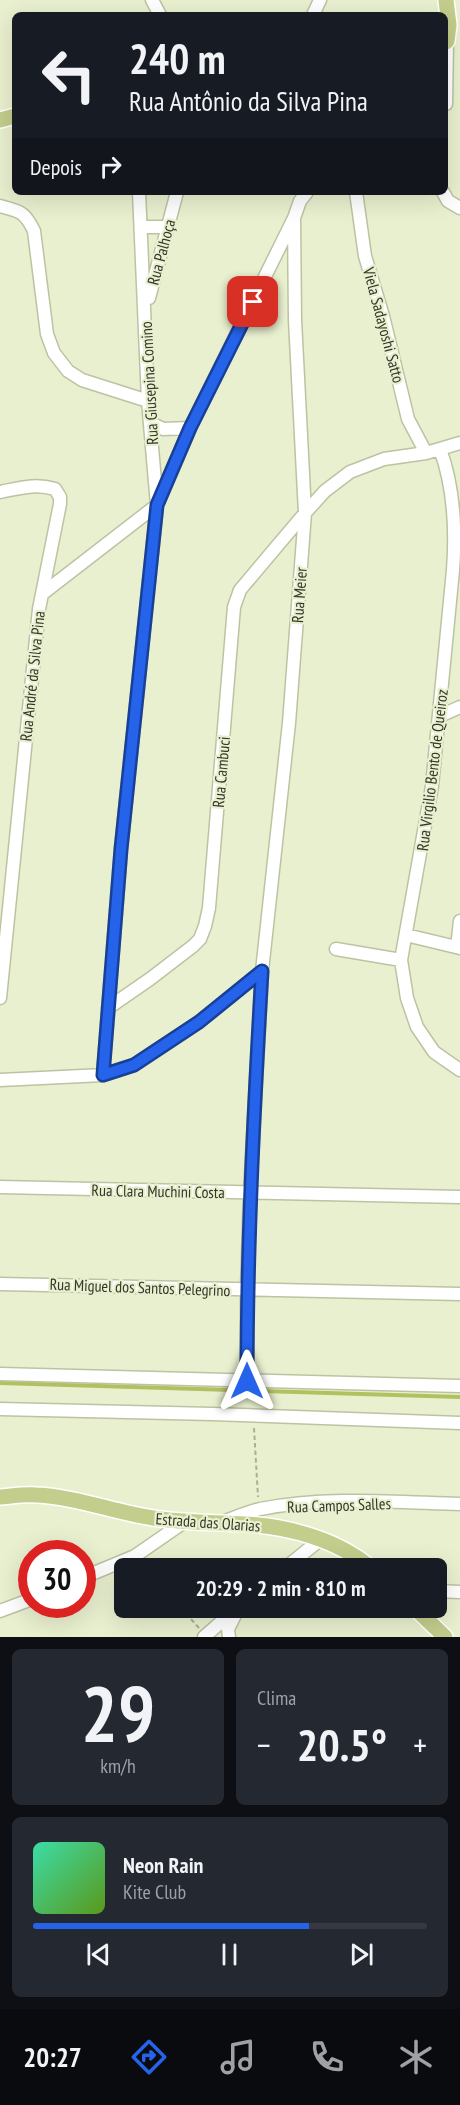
<!DOCTYPE html>
<html lang="pt">
<head>
<meta charset="utf-8">
<style>
  :root { --surface:#171b24; --page:#242831; --text:#f1f3f6; --muted:#9ea1a6; --line:#363941; --accent:#2563eb }
  body { margin:0; font-family:"PT Sans Narrow",sans-serif; background:var(--page); color:var(--text); height:100vh; display:flex; flex-direction:column; font-size:22px; white-space:nowrap }
  * { box-sizing:border-box; margin:0 }
  p { font-size:20px; color:var(--muted) }
  .icon { flex:none; width:33px; height:33px; fill:none; stroke:currentColor; stroke-width:2; stroke-linecap:round; stroke-linejoin:round }
  .map { position:relative; height:1637px; overflow:hidden }
  .panel { display:flex; flex-direction:column; gap:12px; padding:12px; background:#0d0f14; flex:1 }
  .panel>* { flex:none }
  .top-card { position:absolute; left:12px; top:12px; width:436px; height:183px; border-radius:9px; box-shadow:0 6px 24px #0002; background:#171b24; color:var(--text); overflow:hidden }
  .speed { position:absolute; left:18px; top:1540px; display:flex; gap:12px; font-size:30px; font-weight:700; text-align:center }
  .speed>* { display:grid; place-content:center; width:78px; height:78px; border-radius:50%; background:var(--surface); box-shadow:0 6px 24px #0002; line-height:1 }
  .speed .limit { border:9px solid #d22; background:#fff; color:#111 }
  .pin { position:absolute; display:grid; place-items:center; width:51px; height:51px; color:#fff; margin:-26px; border-radius:12px; box-shadow:0 3px 9px #0006 }
  .me { position:absolute; width:66px; margin:-33px; rotate:0deg; stroke-linejoin:round; filter:drop-shadow(0 0 4px #0008) }
  .turn { display:flex; align-items:center; gap:21px; height:126px; padding:0 18px; font-size:27px }
  .turn .icon { width:78px; height:78px; stroke-width:2.5 }
  .turn b { display:block; font-size:42px; line-height:51px }
  .then { display:flex; align-items:center; height:57px; padding:0 18px; background:#0003; gap:12px; font-size:22px }
  .big { font-size:45px; font-weight:600; line-height:1.1 }
  .panel .tile { flex:1; display:flex; flex-direction:column; justify-content:center; gap:9px; min-width:0; padding:0 21px; border-radius:9px; background:var(--page) }
  .panel .dial { align-items:center; gap:0 }
  .dial b { font-size:78px; line-height:1 }
  .song { display:flex; align-items:center; gap:18px }
  .cover { width:72px; height:72px; border-radius:9px; background:linear-gradient(135deg,hsl(160 70% 55%),hsl(90 70% 35%)) }
  .played { height:6px; border-radius:3px; background:linear-gradient(90deg,var(--accent) 70%,var(--line) 70%) }
  .keys { display:flex; justify-content:space-around; direction:ltr }
  .heat { display:flex; justify-content:space-between; align-items:center; font-size:33px; direction:ltr }
  .panel .tiles { flex:1; display:grid; gap:12px; grid-template-columns:1fr 1fr }
  .tile:last-child { grid-column:span 2 }
  .trip { position:absolute; left:114px; top:1558px; width:333px; height:60px; border-radius:9px; background:var(--surface); box-shadow:0 6px 24px #0002; font-weight:600; line-height:60px; text-align:center }
  .tab-bar { display:flex; height:96px; justify-content:space-around; align-items:center; background:#090b0e; color:var(--muted) }
  .tab-bar .icon { width:42px; height:42px }
  .tab-bar .active { color:var(--accent) }
  .tab-bar b { font-size:27px; color:var(--text) }
  .map>svg:first-child { display:block }
  .lines { fill:none; stroke-linecap:round; stroke-linejoin:round }
  .stream { stroke:#b2c160; stroke-width:4 }
  .minor-casing { stroke:#bcc3a3; stroke-width:15 }
  .major-casing { stroke:#fff; stroke-width:18 }
  .path { stroke:#aaaf95; stroke-width:2; stroke-dasharray:4.5 3; stroke-linecap:butt }
  .minor { stroke:#fff; stroke-width:12 }
  .major { stroke:#c3cd8c; stroke-width:15 }
  .route-casing { stroke:#184099; stroke-width:15 }
  .route { stroke:#2563eb; stroke-width:10 }
  .labels { text-anchor:middle; stroke-width:4.5; stroke-linejoin:round; paint-order:stroke }
  .street-label { font-size:16px; fill:#34362a; stroke:#e9f0cf }
</style>
</head>
<body>
<div class="map">
<svg width="460" height="1637" viewBox="0 0 460 1637">
  <rect width="100%" height="100%" fill="#e9f0cf"/>
  <g class="lines">
    <path class="stream" d="M 0,1383 L 460,1397"/>
    <g class="minor-casing">
      <path id="minor" d="M 152,0 L 160,15
        M 313,15 L 320,0
        M 446,104 L 447,41
        M 356,192 L 365,256 L 383,316 L 408,419 L 426,453
        M 443,192 L 448,201 L 460,208
        M 0,206 C 20,211 25,212 34,231 L 47,334 L 54,353 L 68,371 L 82,380 L 148,401
        M 141,227 L 167,227
        M 149,298 L 177,192
        M 151,423 L 163,429 L 190,428
        M 440,449 C 454,487 456,530 453,570 L 432,786 L 401,960 L 407,998 L 417,1027 L 434,1052 L 460,1070
        M 0,492 C 20,488 35,483 55,489 L 60,497 L 60,504 L 42,594
        M 440,716 L 460,707
        M 406,935 L 460,948
        M 457,947 L 460,921
        M 336,949 L 401,960
        M 0,998 L 39,609 L 42,594 L 157,505 L 190,428 L 294,218 L 300,201 L 307,192
        M 108,1008 L 150,979 L 193,946 L 200,939 L 205,926 L 209,908 L 234,607 L 240,590 L 305,513 L 325,491 L 350,472 L 384,459 L 426,453 L 460,443
        M 103,1075 L 121,849 L 157,505 L 148,401 L 139,192
        M 0,1080 L 103,1075 L 134,1065 L 199,1022 L 262,971
        M 0,1187 L 460,1197
        M 0,1284 L 460,1294
        M 0,1374 L 460,1386
        M 247,1381 L 247,1290 L 250,1193 L 262,971 L 289,723 L 305,513 L 295,320 L 294,218
        M 0,1409 L 212,1414 L 460,1423
        M 225,1521 C 236,1517 248,1512 260,1509 C 325,1496 394,1502 460,1504
        M 284,1569 L 321,1539
        M 82,1578 L 135,1556 L 184,1522
        M 436,1591 L 460,1592
        M 0,1611 L 32,1599
        M 204,1637 L 237,1608
        M 229,1637 L 228,1629 L 236,1613"/>
    </g>
    <g class="major-casing">
      <path id="major" d="M 446,42 L 447,41 L 449,25 L 446,0
        M 0,120 L 15,116
        M 0,1497 C 12,1496 25,1494 37,1495 C 76,1497 114,1512 153,1518 C 184,1523 214,1522 244,1524 C 288,1526 339,1540 372,1569
        M 415,1608 L 445,1637"/>
    </g>
    <path class="path" d="M 254,1428 L 258,1497
      M 181,1608 L 199,1628"/>
    <use href="#minor" class="minor"/>
    <use href="#major" class="major"/>
  </g>
  <g class="lines">
    <g class="route-casing">
      <path id="route" d="M 247,1381 C 247,1244 254,1108 262,971 L 199,1022 L 134,1065 L 103,1075 L 121,849 L 157,505 L 190,428 L 253,302"/>
    </g>
    <use href="#route" class="route"/>
  </g>
  <g class="labels">
    <g class="street-label">
      <text transform="translate(161 252) rotate(-75)" y="6">Rua Palhoça</text>
      <text transform="translate(384 325) rotate(75)" y="6">Viela Sadayoshi Satto</text>
      <text transform="translate(149 383) rotate(-93)" y="6">Rua Giusepina Comino</text>
      <text transform="translate(299 595) rotate(-86)" y="6">Rua Meier</text>
      <text transform="translate(32 676) rotate(-84)" y="6">Rua André da Silva Pina</text>
      <text transform="translate(432 770) rotate(-83)" y="6">Rua Virgilio Bento de Queiroz</text>
      <text transform="translate(221 772) rotate(-85)" y="6">Rua Cambuci</text>
      <text transform="translate(158 1191) rotate(1)" y="6">Rua Clara Muchini Costa</text>
      <text transform="translate(140 1287) rotate(2)" y="6">Rua Miguel dos Santos Pelegrino</text>
      <text transform="translate(339 1505) rotate(-2)" y="6">Rua Campos Salles</text>
      <text transform="translate(208 1522) rotate(4)" y="6">Estrada das Olarias</text>
    </g>
  </g>
</svg>
<div class="speed"><div class="limit">30</div></div>
<div class="pin" style="left:253px;top:302px;background:#d93025"><svg class="icon" aria-label="arrive" viewBox="0 0 24 24"><path d="M6 21V4h12l-3 4 3 4H6"/></svg></div>
<svg class="me" style="left:247px;top:1381px" viewBox="-20 -20 40 40"><path d="M0-17L14 15 0 8-14 15z" fill="#2563eb" stroke="#fff" stroke-width="4"/></svg>
<div class="trip">20:29 · 2 min · 810 m</div>
<div class="top-card">
<div class="turn"><svg class="icon" aria-label="left" viewBox="0 0 24 24"><path d="M17 20v-9H6M10 6l-5 5 5 5"/></svg><div><b>240 m</b>Rua Antônio da Silva Pina</div></div>
<div class="then">Depois<svg class="icon" aria-label="right" viewBox="0 0 24 24"><path d="M7 20v-9h11M14 6l5 5-5 5"/></svg></div>
</div>
</div>
<section class="panel">
<div class="tiles">
<div class="tile dial"><b>29</b><p>km/h</p></div>
<div class="tile"><p>Clima</p>
<div class="heat"><a>−</a><b class="big">20.5°</b><a>+</a></div>
</div>
<div class="tile">
<div class="song"><i class="cover"></i><div><b>Neon Rain</b><p>Kite Club</p></div></div>
<div class="played"></div>
<div class="keys"><svg class="icon" aria-label="previous" viewBox="0 0 24 24"><path d="M18 5L8 12l10 7zM5 5v14"/></svg><svg class="icon" aria-label="pause" viewBox="0 0 24 24"><path d="M8 5v14M16 5v14"/></svg><svg class="icon" aria-label="next" viewBox="0 0 24 24"><path d="M6 5l10 7-10 7zM19 5v14"/></svg></div>
</div>
</div>
</section>
<nav class="tab-bar">
<b>20:27</b>
<svg class="icon active" aria-label="directions" viewBox="0 0 24 24"><path d="M12 3l9 9-9 9-9-9zM9 14v-3h6M13 9l2 2-2 2"/></svg>
<svg class="icon" aria-label="music" viewBox="0 0 24 24"><path d="M9 18V5l10-2v13"/><circle cx="6" cy="18" r="3"/><circle cx="16" cy="16" r="3"/></svg>
<svg class="icon" aria-label="phone" viewBox="0 0 24 24"><path d="M5 4h4l2 5-3 2q2 4 5 5l2-3 5 2v4C11 20 4 13 5 4z"/></svg>
<svg class="icon" aria-label="climate" viewBox="0 0 24 24"><path d="M12 3v18M4 7l16 10M4 17L20 7"/></svg>
</nav>
</body>
</html>
